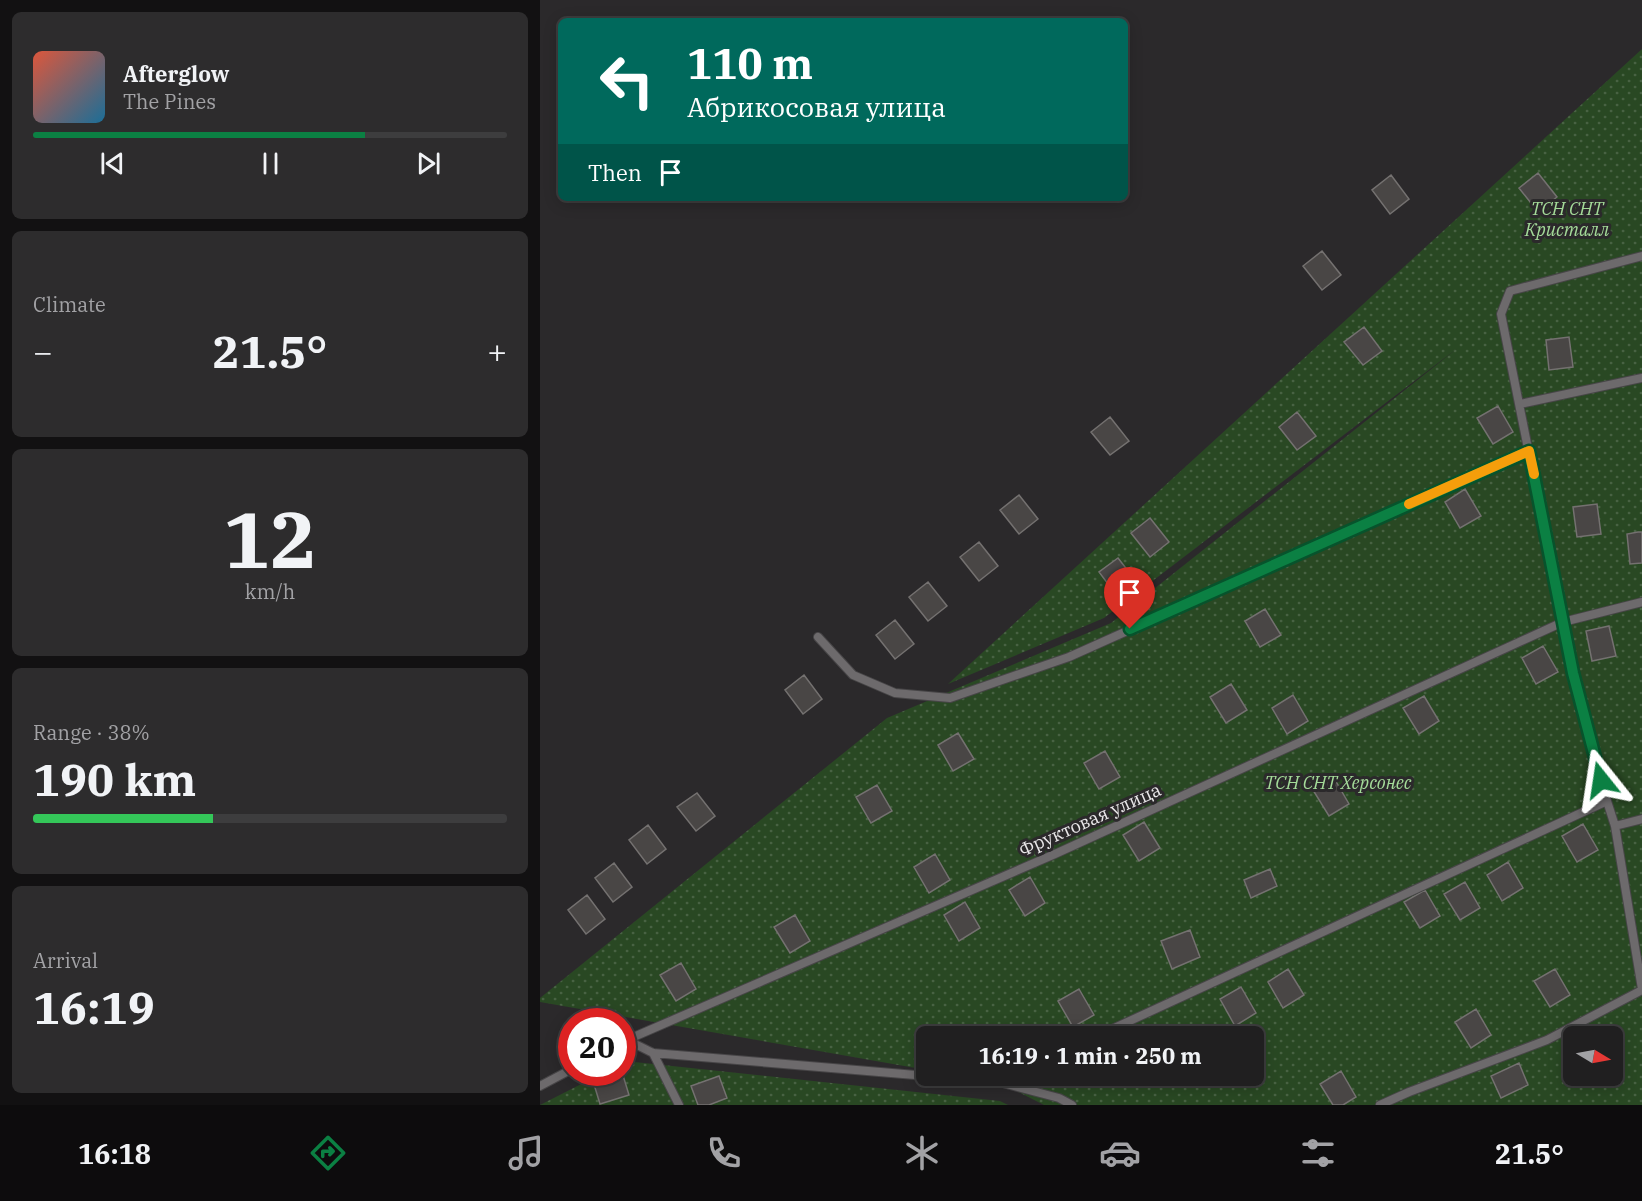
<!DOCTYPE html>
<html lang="en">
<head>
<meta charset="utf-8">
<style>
  :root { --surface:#201f20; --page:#2d2c2d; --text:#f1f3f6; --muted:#a2a2a5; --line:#3d3d3e; --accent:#0b8043 }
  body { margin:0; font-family:"IBM Plex Serif",serif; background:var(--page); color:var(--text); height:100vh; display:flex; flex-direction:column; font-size:22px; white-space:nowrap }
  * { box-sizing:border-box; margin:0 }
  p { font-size:20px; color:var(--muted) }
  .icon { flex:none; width:33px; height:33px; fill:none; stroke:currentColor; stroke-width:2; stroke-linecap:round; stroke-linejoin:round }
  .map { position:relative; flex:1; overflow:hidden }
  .details { display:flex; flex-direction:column; gap:12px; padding:12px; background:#121112; width:540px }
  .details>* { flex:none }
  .banner { position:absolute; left:18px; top:18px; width:570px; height:183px; border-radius:9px; box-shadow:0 3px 15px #0003,0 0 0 2px var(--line); background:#00695c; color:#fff; overflow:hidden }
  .needle { width:39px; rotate:100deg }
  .buttons { position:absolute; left:1023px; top:1026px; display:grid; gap:12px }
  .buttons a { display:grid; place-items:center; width:60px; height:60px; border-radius:9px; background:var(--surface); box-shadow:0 3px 15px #0003,0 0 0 2px var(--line); font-size:30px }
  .speed { position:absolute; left:18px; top:1008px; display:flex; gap:12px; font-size:30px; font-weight:700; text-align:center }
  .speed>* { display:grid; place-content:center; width:78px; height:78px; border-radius:50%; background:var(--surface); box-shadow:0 3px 15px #0003,0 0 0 2px var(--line); line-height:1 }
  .speed .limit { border:9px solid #d22; background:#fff; color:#111 }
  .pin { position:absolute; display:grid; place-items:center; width:51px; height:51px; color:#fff; margin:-62px -26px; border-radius:50% 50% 50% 0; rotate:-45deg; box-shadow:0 0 6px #0007 }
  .pin .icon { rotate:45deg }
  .me { position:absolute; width:66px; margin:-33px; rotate:345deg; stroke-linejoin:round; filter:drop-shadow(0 0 4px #0008) }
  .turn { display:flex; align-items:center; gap:21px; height:126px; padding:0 30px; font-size:27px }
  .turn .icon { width:78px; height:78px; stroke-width:2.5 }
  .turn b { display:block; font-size:42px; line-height:51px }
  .then { display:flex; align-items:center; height:57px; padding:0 30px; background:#0003; gap:12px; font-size:22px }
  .big { font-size:45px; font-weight:800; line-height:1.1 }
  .details .widget { flex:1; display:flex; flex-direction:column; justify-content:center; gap:9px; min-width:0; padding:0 21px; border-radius:9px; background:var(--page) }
  .details .dial { align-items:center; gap:0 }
  .dial b { font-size:78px; line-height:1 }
  .song { display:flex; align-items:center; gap:18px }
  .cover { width:72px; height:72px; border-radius:9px; background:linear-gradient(135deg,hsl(10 70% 55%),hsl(200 70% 35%)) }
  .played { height:6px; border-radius:3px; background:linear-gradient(90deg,var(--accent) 70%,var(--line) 70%) }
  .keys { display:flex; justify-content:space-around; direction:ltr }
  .heat { display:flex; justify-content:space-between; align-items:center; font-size:33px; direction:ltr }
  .charge { height:9px; border-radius:4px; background:linear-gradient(90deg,#34c759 38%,var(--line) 0) }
  .trip { position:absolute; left:376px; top:1026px; width:348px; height:60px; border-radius:9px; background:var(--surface); box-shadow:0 3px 15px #0003,0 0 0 2px var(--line); font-weight:800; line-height:60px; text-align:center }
  .tabs { display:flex; height:96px; justify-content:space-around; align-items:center; background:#0d0c0d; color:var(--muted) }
  .tabs .icon { width:42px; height:42px }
  .tabs .selected { color:var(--accent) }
  .tabs b { font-size:27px; color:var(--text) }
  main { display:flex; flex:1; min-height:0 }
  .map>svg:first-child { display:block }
  .garden { fill:url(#garden-dots); fill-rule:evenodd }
  .building { fill:#494645; stroke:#747170; stroke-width:1.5 }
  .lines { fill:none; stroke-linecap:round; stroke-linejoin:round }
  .service-casing { stroke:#474547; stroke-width:10 }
  .service { stroke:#6d6a6c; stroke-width:8 }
  .route-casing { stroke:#07532c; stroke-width:15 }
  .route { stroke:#0b8043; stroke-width:10 }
  .slow { stroke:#f59e0b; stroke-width:10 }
  .labels { text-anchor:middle; stroke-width:6; stroke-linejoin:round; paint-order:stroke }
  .park-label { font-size:18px; font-style:italic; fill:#a4db99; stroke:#2b292b }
  .street-label { font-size:18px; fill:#eae8ea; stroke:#2b292b }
</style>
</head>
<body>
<main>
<section class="details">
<div class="widget">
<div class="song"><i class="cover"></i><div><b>Afterglow</b><p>The Pines</p></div></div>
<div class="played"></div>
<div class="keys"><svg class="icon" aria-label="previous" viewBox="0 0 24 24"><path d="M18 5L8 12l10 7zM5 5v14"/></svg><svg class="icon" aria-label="pause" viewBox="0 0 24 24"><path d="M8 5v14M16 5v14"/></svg><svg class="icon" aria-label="next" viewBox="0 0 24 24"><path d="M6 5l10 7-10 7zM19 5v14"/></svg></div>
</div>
<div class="widget"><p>Climate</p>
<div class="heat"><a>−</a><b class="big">21.5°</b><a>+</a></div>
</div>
<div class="widget dial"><b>12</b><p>km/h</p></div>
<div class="widget"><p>Range · 38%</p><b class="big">190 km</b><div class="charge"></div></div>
<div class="widget"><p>Arrival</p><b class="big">16:19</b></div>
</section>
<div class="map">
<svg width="1102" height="1105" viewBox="0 0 1102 1105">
  <defs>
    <pattern id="garden-dots" width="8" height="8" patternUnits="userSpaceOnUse" patternTransform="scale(1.5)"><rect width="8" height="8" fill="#294823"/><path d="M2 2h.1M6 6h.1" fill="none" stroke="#486243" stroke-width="1.8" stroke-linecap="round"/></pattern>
  </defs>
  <rect width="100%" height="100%" fill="#2b292b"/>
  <path class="garden" d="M 1102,49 L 1102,1105 L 504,1105 L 459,1082 L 419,1076 L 714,1076 L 714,1036 L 387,1036 L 387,1070 L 0,1002 L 0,998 L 347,718 L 571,623 L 919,347 L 564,618 L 408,684 ZM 1034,1036 L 1072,1036 L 1072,1076 L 1034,1076 Z
    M 85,1061 L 460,1101 L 468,1105 L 0,1105 L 63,1073 L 82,1072 L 83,1063 Z"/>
  <path class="building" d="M 998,173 L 1017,197 L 998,212 L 979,188 Z
    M 851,175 L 869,199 L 850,214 L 832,190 Z
    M 782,251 L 801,275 L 782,290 L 763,266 Z
    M 824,327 L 842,351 L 823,365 L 804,342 Z
    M 1029,337 L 1033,367 L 1009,370 L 1006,340 Z
    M 958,406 L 973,432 L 953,444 L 937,418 Z
    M 757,412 L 776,436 L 757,450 L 739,427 Z
    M 570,417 L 589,441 L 570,455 L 551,432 Z
    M 925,489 L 941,516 L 920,528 L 905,502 Z
    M 479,495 L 498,519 L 479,534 L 460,510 Z
    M 1057,504 L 1061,534 L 1037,537 L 1033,507 Z
    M 610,518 L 629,542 L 610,557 L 591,533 Z
    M 1098,532 L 1102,532 L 1102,563 L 1090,564 L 1087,534 Z
    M 439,542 L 458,566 L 439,581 L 420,557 Z
    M 578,558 L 596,581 L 577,596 L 559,572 Z
    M 388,582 L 407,606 L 388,621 L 369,597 Z
    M 725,609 L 741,635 L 720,647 L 705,621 Z
    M 355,620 L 374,644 L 355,659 L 336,635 Z
    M 1069,626 L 1076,656 L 1052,661 L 1046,631 Z
    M 1003,646 L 1018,672 L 996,684 L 982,658 Z
    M 264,675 L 282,699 L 263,714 L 245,690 Z
    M 691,684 L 707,710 L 686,723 L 670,697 Z
    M 753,695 L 768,721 L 747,734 L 732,708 Z
    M 884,696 L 899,721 L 879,734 L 863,708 Z
    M 418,733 L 434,759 L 413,771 L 398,745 Z
    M 565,751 L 580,777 L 559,789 L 544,763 Z
    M 794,778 L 809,804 L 789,816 L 773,790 Z
    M 337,785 L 352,811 L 331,823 L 316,797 Z
    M 157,793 L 175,816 L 156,831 L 137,807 Z
    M 604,822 L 620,848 L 599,861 L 583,835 Z
    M 1043,824 L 1058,850 L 1037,862 L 1022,836 Z
    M 108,825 L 126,849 L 107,864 L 89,840 Z
    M 395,854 L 410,880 L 389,893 L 374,867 Z
    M 968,862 L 983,888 L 962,901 L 947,875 Z
    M 74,863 L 92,887 L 73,902 L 55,878 Z
    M 730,869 L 737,886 L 711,898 L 704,880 Z
    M 490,877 L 505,903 L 485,916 L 469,890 Z
    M 925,882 L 940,908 L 920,920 L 904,894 Z
    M 885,890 L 900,916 L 880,928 L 864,902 Z
    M 47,895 L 65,919 L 46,934 L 28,910 Z
    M 425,902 L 440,928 L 419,941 L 404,915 Z
    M 255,915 L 270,941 L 250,953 L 234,927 Z
    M 650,930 L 660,957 L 632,969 L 621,941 Z
    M 141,963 L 156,989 L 136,1001 L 120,975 Z
    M 748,969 L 764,995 L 743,1008 L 728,982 Z
    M 1015,969 L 1030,995 L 1010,1007 L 994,981 Z
    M 701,987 L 716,1013 L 695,1026 L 680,999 Z
    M 539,989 L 554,1015 L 533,1027 L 518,1001 Z
    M 936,1009 L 951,1035 L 931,1048 L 915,1022 Z
    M 1034,1045 L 1034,1059 L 1028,1048 Z
    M 979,1063 L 988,1085 L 961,1098 L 951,1076 Z
    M 801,1071 L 816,1097 L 803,1105 L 793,1105 L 780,1084 Z
    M 82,1072 L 89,1095 L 60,1104 L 53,1081 Z
    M 179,1076 L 187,1098 L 169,1105 L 158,1105 L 151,1086 Z"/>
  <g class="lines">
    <g class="service-casing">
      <path id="service" d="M 1102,256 L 970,291 L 961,314 L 1033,673 L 1067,801 L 1075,826 L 1102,989
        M 980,404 L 1102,378
        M 278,637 L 313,675 L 355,693 L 410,698 L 529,657 L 989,451
        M 1075,826 L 1102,819
        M 557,1036 L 1067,801
        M 87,1040 L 113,1053 L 459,1082 L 519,1098 L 532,1105
        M 82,1042 L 515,854 L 1023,622 L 1102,602
        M 113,1053 L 139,1105
        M 459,1082 L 474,1076
        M 0,1086 L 32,1069
        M 840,1105 L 869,1092 L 1007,1040 L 1102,990"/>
    </g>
    <use href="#service" class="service"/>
  </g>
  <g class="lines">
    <g class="route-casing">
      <path id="route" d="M 590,629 L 989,451 L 1033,673 L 1061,780"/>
    </g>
    <use href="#route" class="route"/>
    <path class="slow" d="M 869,504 L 989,451 L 994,474"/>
  </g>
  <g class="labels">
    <g class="park-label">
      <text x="1027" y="215">ТСН СНТ<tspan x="1027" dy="21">Кристалл</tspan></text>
      <text x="798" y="789">ТСН СНТ Херсонес</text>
    </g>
    <g class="street-label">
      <text transform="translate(550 820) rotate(-24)" y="6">Фруктовая улица</text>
    </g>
  </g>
</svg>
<div class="buttons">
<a><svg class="needle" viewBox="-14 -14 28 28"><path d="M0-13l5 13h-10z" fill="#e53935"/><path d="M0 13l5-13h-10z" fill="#a2a2a5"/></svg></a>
</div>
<div class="speed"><div class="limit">20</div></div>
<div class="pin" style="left:590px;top:629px;background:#d93025"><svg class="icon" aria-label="arrive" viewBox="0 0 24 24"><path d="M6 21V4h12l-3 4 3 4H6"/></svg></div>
<svg class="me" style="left:1061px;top:780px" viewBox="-20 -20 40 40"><path d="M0-17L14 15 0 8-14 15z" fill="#0b8043" stroke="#fff" stroke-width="4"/></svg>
<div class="trip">16:19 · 1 min · 250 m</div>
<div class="banner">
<div class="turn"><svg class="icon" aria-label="left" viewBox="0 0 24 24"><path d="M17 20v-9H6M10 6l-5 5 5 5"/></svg><div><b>110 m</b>Абрикосовая улица</div></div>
<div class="then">Then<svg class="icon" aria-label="arrive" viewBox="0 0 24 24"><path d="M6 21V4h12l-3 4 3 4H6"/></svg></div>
</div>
</div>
</main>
<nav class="tabs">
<b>16:18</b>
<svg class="icon selected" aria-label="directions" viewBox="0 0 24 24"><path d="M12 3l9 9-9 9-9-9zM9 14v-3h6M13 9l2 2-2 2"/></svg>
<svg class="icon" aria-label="music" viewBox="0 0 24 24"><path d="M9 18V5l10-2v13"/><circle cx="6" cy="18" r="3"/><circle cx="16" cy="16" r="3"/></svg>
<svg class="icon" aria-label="phone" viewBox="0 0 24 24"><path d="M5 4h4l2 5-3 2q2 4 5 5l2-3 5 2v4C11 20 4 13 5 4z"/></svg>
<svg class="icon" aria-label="climate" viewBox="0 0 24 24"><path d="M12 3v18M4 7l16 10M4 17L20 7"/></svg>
<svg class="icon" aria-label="car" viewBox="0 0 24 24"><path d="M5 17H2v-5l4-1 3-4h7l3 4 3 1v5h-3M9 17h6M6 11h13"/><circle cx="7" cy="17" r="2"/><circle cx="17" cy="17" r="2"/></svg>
<svg class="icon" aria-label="filters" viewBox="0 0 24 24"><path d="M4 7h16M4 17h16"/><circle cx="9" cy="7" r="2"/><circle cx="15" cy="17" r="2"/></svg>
<b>21.5°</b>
</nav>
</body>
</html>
